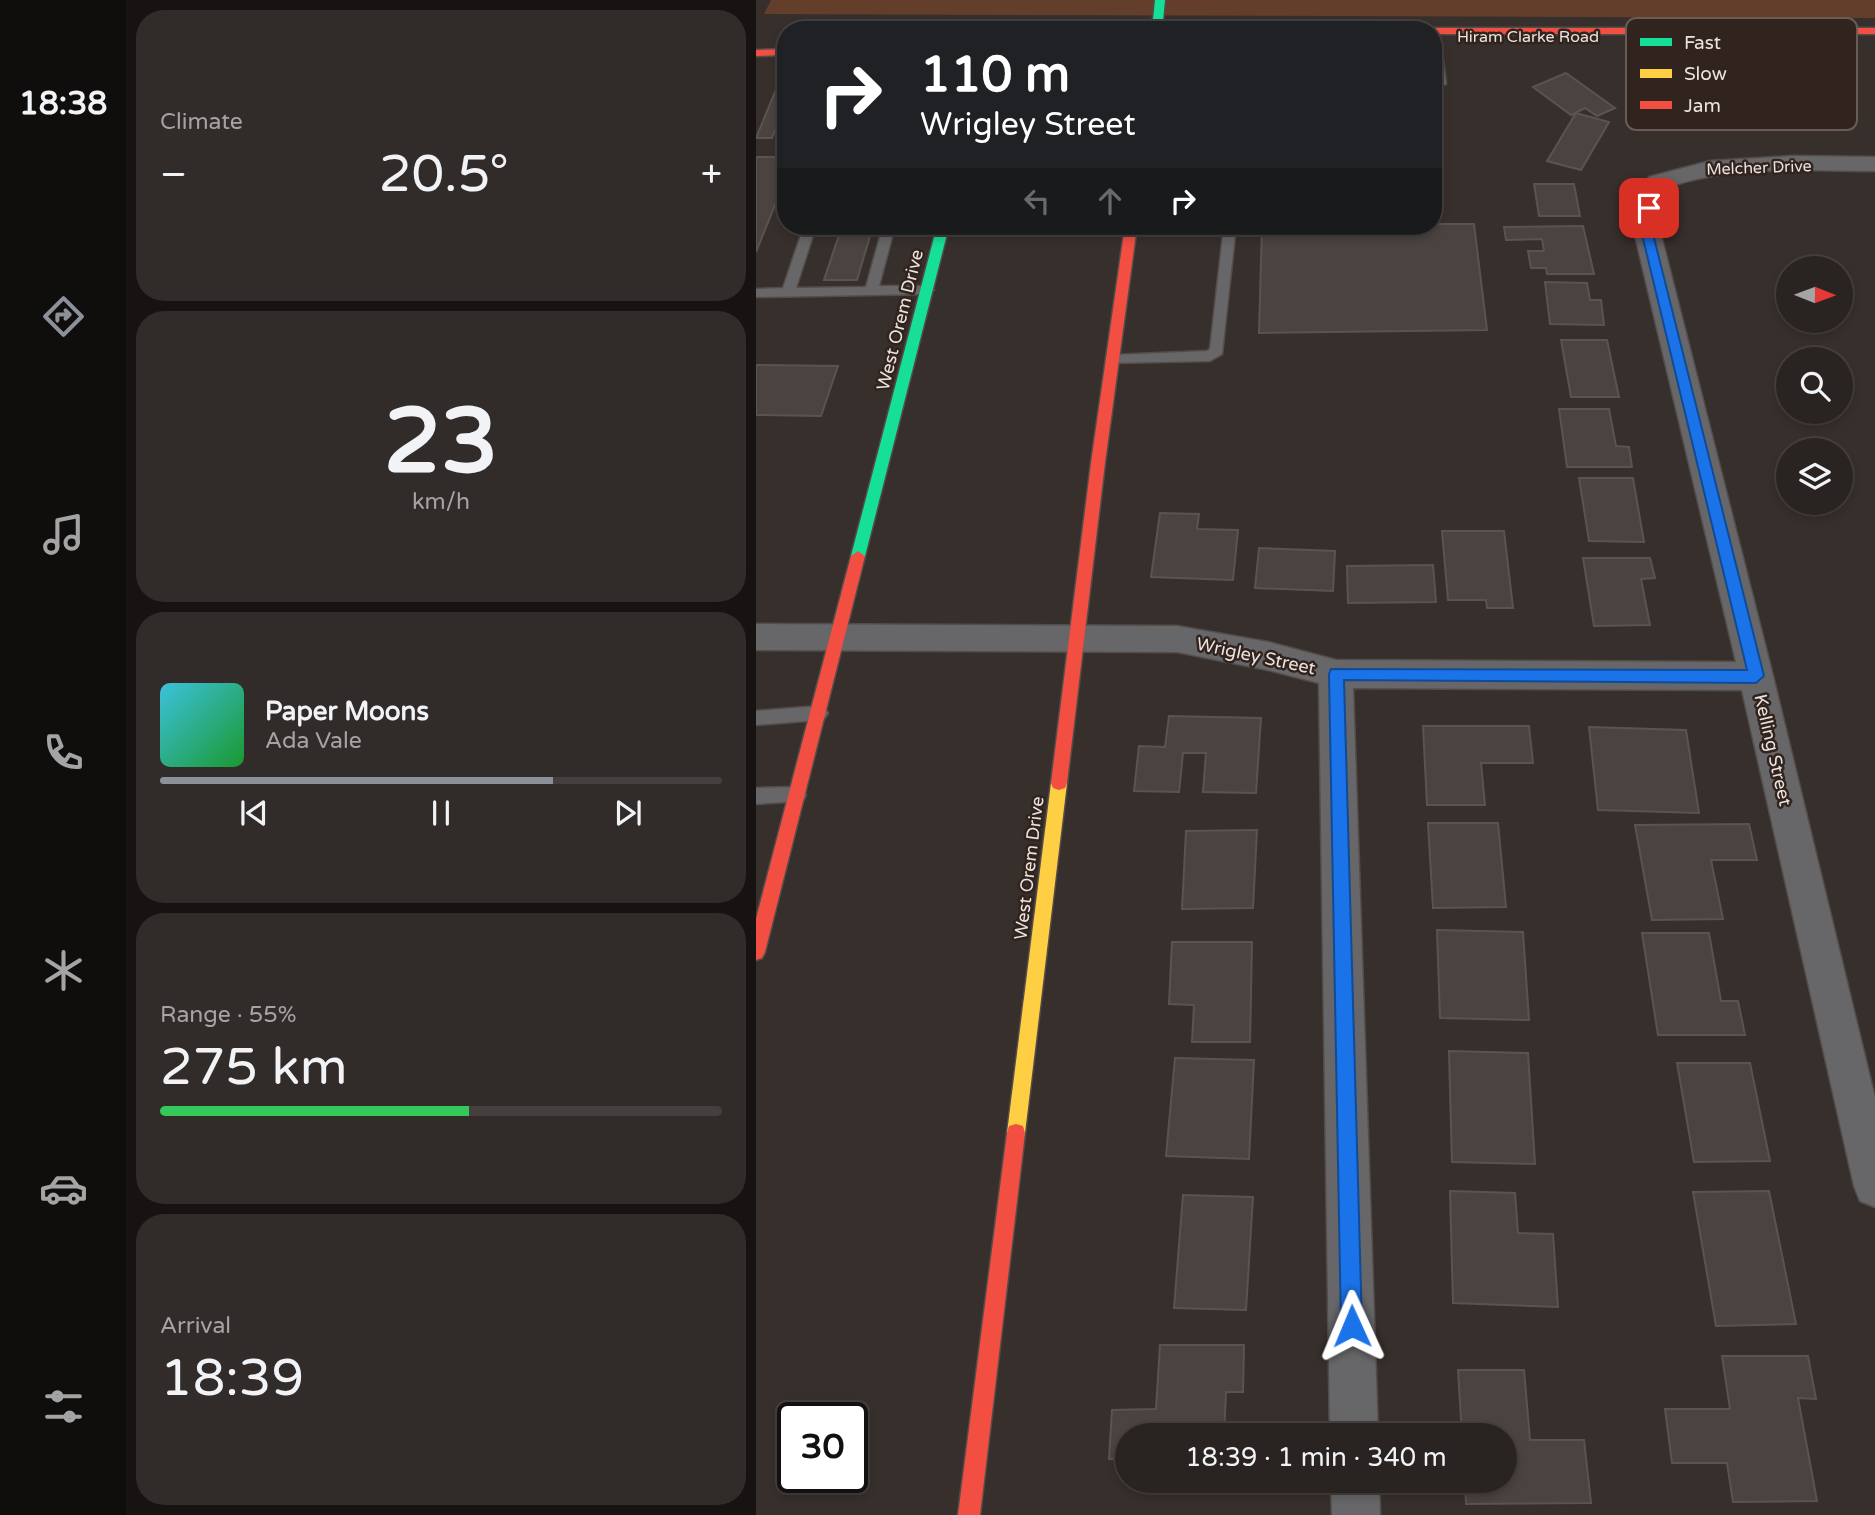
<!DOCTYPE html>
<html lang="en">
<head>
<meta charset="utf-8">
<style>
  :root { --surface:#292321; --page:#312b2a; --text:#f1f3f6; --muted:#a5a4a5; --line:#45403f; --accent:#8c9099 }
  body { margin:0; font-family:"Varela Round",sans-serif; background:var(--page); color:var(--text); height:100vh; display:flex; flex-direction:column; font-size:26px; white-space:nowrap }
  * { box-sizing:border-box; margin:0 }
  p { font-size:23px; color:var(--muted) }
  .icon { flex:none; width:38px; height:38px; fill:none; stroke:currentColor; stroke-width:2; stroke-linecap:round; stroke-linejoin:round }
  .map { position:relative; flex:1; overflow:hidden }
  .sheet { display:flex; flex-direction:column; gap:10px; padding:10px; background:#171312; width:630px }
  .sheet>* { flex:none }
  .guide { position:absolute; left:21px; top:21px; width:665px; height:214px; border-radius:28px; box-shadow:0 4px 10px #0003,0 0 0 2px var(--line); background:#202124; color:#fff; overflow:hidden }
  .needle { width:46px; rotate:91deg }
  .fabs { position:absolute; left:1020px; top:256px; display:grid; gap:14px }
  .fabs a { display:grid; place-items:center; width:77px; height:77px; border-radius:50%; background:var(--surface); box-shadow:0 4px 10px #0003,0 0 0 2px var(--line); font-size:35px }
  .speed { position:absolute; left:21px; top:1402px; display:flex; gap:14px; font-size:35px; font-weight:700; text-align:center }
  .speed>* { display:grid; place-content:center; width:91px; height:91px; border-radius:50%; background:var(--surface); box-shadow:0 4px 10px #0003,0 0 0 2px var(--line); line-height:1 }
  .speed .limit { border:4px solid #111; border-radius:10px; background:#fff; color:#111 }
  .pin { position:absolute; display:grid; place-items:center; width:60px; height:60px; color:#fff; margin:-30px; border-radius:14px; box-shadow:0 4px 10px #0006 }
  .me { position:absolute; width:77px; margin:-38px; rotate:359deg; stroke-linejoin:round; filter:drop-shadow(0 0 5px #0008) }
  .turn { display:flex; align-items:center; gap:24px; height:147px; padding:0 28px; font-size:32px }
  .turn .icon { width:91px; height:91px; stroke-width:2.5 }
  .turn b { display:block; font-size:49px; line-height:60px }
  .lanes { display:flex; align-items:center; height:66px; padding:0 28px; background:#0003; justify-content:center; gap:35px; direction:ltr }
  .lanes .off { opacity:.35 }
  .big { font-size:52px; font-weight:600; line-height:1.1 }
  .sheet .widget { flex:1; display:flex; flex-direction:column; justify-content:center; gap:10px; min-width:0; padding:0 24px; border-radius:28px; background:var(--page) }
  .sheet .dial { align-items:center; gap:0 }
  .dial b { font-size:91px; line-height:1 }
  .song { display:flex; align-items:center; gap:21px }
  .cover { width:84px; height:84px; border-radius:10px; background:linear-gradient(135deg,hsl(190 70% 55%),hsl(130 70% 35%)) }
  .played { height:7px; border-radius:4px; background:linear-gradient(90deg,var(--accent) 70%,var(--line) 70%) }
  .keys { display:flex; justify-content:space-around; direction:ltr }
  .heat { display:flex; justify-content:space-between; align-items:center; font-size:38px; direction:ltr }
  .charge { height:10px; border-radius:5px; background:linear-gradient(90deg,#34c759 55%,var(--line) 0) }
  .trip { position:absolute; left:359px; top:1423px; width:402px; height:70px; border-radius:35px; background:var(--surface); box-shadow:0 4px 10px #0003,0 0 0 2px var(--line); font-weight:600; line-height:70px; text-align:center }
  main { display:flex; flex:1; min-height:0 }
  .tab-bar { display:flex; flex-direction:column; width:126px; justify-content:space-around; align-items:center; background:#100e0d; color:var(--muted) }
  .tab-bar .icon { width:49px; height:49px }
  .tab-bar .current { color:var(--accent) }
  .tab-bar b { font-size:32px; color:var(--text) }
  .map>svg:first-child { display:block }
  .green { fill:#623e2b }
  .building { fill:#4a4340; stroke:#5a5450; stroke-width:2 }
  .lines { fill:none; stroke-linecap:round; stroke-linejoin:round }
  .lane-casing { stroke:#534c49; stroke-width:3 }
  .street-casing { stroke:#534c49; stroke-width:3 }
  .fast-casing { stroke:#534c49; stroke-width:3 }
  .slow-casing { stroke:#534c49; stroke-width:3 }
  .jam-casing { stroke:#534c49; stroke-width:3 }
  .lane { fill:#676668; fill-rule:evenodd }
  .street { fill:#676668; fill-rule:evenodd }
  .fast { fill:#16e098; fill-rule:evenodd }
  .slow { fill:#ffcf43; fill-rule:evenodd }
  .jam { fill:#f24e42; fill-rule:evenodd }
  .route { fill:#1a73e8; stroke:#114b97; stroke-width:2 }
  .labels { text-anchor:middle; stroke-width:5; stroke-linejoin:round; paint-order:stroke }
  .far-street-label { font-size:16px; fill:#ece2de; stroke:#31231d }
  .street-label { font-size:18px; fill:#ece2de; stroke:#31231d }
  .key { fill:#31231d; stroke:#695c57; stroke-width:2 }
  .key-label { font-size:19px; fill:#ece2de }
</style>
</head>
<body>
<main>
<nav class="tab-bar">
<b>18:38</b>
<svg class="icon current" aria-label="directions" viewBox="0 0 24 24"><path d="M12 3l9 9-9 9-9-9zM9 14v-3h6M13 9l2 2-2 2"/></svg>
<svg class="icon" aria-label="music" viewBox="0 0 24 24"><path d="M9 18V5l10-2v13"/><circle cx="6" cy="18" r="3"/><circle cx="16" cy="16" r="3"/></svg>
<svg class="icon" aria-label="phone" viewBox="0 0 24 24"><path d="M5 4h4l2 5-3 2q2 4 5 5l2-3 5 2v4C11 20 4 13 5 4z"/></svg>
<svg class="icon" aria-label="climate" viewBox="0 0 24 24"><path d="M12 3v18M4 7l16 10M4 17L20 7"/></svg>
<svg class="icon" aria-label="car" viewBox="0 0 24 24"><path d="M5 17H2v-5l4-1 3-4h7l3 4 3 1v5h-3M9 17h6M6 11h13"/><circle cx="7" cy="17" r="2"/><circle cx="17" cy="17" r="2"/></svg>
<svg class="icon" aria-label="filters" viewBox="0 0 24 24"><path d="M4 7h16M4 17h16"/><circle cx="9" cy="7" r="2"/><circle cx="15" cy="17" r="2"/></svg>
</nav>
<section class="sheet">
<div class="widget"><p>Climate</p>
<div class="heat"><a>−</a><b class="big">20.5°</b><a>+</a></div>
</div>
<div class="widget dial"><b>23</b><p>km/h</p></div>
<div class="widget">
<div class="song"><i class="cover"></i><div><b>Paper Moons</b><p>Ada Vale</p></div></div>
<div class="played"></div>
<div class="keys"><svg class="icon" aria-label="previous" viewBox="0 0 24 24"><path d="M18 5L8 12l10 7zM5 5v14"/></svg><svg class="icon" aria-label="pause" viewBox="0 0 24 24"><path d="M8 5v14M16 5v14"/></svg><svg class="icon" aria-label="next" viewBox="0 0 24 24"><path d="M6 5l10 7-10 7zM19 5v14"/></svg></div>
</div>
<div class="widget"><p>Range · 55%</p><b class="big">275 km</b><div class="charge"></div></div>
<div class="widget"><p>Arrival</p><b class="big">18:39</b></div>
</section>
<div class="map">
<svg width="1119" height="1515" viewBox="0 0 1119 1515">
  <rect width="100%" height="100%" fill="#372f2c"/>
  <path class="green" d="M 15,0 L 1119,0 L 1119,18 L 8,14 Z"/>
  <path class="building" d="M 810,73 L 859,108 L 841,116 L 829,108 L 815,115 L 777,87 Z
    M 26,75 L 30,75 L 30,104 L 16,138 L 0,138 Z
    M 820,113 L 853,122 L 825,170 L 791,161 Z
    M 0,157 L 30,157 L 30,178 L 0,252 Z
    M 778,184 L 818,184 L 824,216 L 783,216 Z
    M 677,224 L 718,224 L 731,330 L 503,333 L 506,226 Z
    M 86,226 L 117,226 L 101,280 L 68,280 Z
    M 827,226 L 838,274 L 791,274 L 790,268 L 775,268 L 772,251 L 788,251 L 786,239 L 750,240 L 748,227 Z
    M 789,282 L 831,283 L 834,300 L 845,300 L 848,325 L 794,324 Z
    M 805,340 L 851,340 L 863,397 L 815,397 Z
    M 0,365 L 82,366 L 65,416 L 0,415 Z
    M 803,409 L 853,409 L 860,446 L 873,447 L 876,467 L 811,467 Z
    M 823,478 L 877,478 L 888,542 L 833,541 Z
    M 404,513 L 443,514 L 441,529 L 482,530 L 477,580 L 395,577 Z
    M 686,531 L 748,531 L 757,608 L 731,608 L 730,600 L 692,600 Z
    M 503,548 L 579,551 L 577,591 L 499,588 Z
    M 827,558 L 894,558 L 899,578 L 885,579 L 894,625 L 838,626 Z
    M 677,565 L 680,602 L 592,603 L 591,566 Z
    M 413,716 L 505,718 L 500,793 L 447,792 L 450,753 L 427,753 L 423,792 L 378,791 L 383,746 L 409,747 Z
    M 667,726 L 773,726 L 777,763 L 725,763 L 729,805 L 671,805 Z
    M 833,727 L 930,730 L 943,813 L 842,810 Z
    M 672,823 L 742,823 L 750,907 L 677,908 Z
    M 993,824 L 1001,860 L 955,860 L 967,919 L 896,920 L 879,825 Z
    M 501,830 L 497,908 L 426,909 L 430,831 Z
    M 681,930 L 767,932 L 773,1020 L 684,1018 Z
    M 886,933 L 953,933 L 965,1001 L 982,1001 L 989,1035 L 902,1035 Z
    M 416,942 L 496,942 L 494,1042 L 436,1042 L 438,1005 L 413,1004 Z
    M 693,1051 L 772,1053 L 779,1164 L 696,1162 Z
    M 419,1058 L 498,1060 L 493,1159 L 410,1156 Z
    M 921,1063 L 994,1063 L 1014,1161 L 938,1162 Z
    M 694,1191 L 759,1193 L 762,1233 L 797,1234 L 802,1307 L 697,1303 Z
    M 1013,1191 L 1040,1324 L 960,1326 L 937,1192 Z
    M 427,1195 L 497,1197 L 490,1310 L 418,1308 Z
    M 404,1345 L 488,1345 L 487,1392 L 470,1392 L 468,1435 L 371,1435 L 371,1459 L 353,1459 L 356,1410 L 400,1409 Z
    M 966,1356 L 1052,1356 L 1060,1399 L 1042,1398 L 1061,1501 L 977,1502 L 971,1463 L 916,1463 L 909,1409 L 974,1409 Z
    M 702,1370 L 768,1370 L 774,1440 L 828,1440 L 835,1503 L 710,1504 L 709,1480 L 749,1480 L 749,1435 L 706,1435 Z"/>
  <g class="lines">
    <g class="lane-casing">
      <path id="lane" d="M 677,50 L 686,53 L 690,84 L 677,87 Z
        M 48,226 L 60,226 L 40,288 L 110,287 L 127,226 L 139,226 L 123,286 L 171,286 L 178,290 L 171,294 L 0,297 L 0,289 L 27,288 Z
        M 468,226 L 480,226 L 466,354 L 454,361 L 352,363 L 350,360 L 357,355 L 451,351 L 454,349 Z
        M 63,706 L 69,708 L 72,713 L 69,718 L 63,720 L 0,725 L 0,711 Z
        M 41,787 L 47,789 L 50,795 L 47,801 L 0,804 L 0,788 Z"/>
    </g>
    <g class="street-casing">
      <path id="street" d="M 1037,156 L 1119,157 L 1119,171 C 1050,171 979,164 913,187 L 902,223 L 1017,676 L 1119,1098 L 1119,1207 L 1104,1201 L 1098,1186 L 986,690 L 597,688 L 622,1435 L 574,1435 L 563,683 L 512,670 L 421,652 L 0,650 L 0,624 L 421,626 L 512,642 L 580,660 L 980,662 L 876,223 L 893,177 L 954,161 Z
        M 575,1480 L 623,1480 L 624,1515 L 576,1515 Z"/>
    </g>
    <g class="fast-casing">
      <path id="fast" d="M 399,0 L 409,0 L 406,30 L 396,30 Z
        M 92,27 L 345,27 L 350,30 L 87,30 Z
        M 181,226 L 193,226 L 109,556 L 102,561 L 95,556 Z"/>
    </g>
    <g class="slow-casing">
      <path id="slow" d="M 303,776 L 309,778 L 311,783 L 269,1133 L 267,1140 L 260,1142 L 253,1140 L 251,1133 L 295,783 L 297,778 Z"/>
    </g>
    <g class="jam-casing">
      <path id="jam" d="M 677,28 L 1119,28 L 1119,34 L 677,34 L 677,30 L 673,30 Z
        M 30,49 L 30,55 L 0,56 L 0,50 Z
        M 369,226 L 381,226 L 349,463 L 311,783 L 309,788 L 303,790 L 297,788 L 295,783 L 335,463 Z
        M 102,551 L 109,556 L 9,952 L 6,958 L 0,960 L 0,919 L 95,556 Z
        M 260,1124 L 267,1126 L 269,1133 L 224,1515 L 202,1515 L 251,1133 L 253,1126 Z"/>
    </g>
    <use href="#lane" class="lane"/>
    <use href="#street" class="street"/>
    <use href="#fast" class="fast"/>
    <use href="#slow" class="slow"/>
    <use href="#jam" class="jam"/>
  </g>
  <path class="route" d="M 893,204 L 899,208 L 894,222 L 1008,676 L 1000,683 L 588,680 L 606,1326 L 603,1333 L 596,1336 L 588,1333 L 585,1326 L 573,674 L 575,669 L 991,670 L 883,222 L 887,208 Z"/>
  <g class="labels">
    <g class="far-street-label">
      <text x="772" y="42">Hiram Clarke Road</text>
      <text transform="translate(1003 167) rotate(-2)" y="6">Melcher Drive</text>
    </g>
    <g class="street-label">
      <text transform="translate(144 320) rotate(-76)" y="6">West Orem Drive</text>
      <text transform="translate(500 656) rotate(12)" y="6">Wrigley Street</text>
      <text transform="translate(1017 750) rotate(77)" y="6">Kelling Street</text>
      <text transform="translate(273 868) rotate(-83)" y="6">West Orem Drive</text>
    </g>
  </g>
  <rect x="870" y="18" width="231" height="112" rx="10" class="key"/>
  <rect x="884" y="38" width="32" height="8" fill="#16e098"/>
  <rect x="884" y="69" width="32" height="9" fill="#ffcf43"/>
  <rect x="884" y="101" width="32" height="8" fill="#f24e42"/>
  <g class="key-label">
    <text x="928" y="49">Fast</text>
    <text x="928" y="80">Slow</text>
    <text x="928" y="112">Jam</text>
  </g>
</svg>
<div class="fabs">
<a><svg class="needle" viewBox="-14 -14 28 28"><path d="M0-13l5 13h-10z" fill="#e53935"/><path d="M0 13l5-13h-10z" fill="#a5a4a5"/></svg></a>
<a><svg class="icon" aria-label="search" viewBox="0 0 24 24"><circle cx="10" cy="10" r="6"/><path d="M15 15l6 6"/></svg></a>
<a><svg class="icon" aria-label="layers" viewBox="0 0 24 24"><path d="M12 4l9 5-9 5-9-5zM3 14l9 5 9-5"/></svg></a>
</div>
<div class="speed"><div class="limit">30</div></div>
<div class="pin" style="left:893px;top:208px;background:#d93025"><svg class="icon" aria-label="arrive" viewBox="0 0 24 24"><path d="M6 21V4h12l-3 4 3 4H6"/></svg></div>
<svg class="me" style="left:596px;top:1326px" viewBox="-20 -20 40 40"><path d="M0-17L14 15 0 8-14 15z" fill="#1a73e8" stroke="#fff" stroke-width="4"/></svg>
<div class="trip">18:39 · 1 min · 340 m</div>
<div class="guide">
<div class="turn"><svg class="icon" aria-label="right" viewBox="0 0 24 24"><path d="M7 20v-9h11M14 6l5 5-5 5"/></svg><div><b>110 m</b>Wrigley Street</div></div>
<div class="lanes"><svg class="icon off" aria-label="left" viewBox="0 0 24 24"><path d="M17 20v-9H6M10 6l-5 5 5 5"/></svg><svg class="icon off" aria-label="ahead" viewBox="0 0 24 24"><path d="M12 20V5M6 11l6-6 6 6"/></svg><svg class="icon" aria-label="right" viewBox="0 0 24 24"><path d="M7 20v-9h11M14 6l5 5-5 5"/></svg></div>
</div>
</div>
</main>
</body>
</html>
